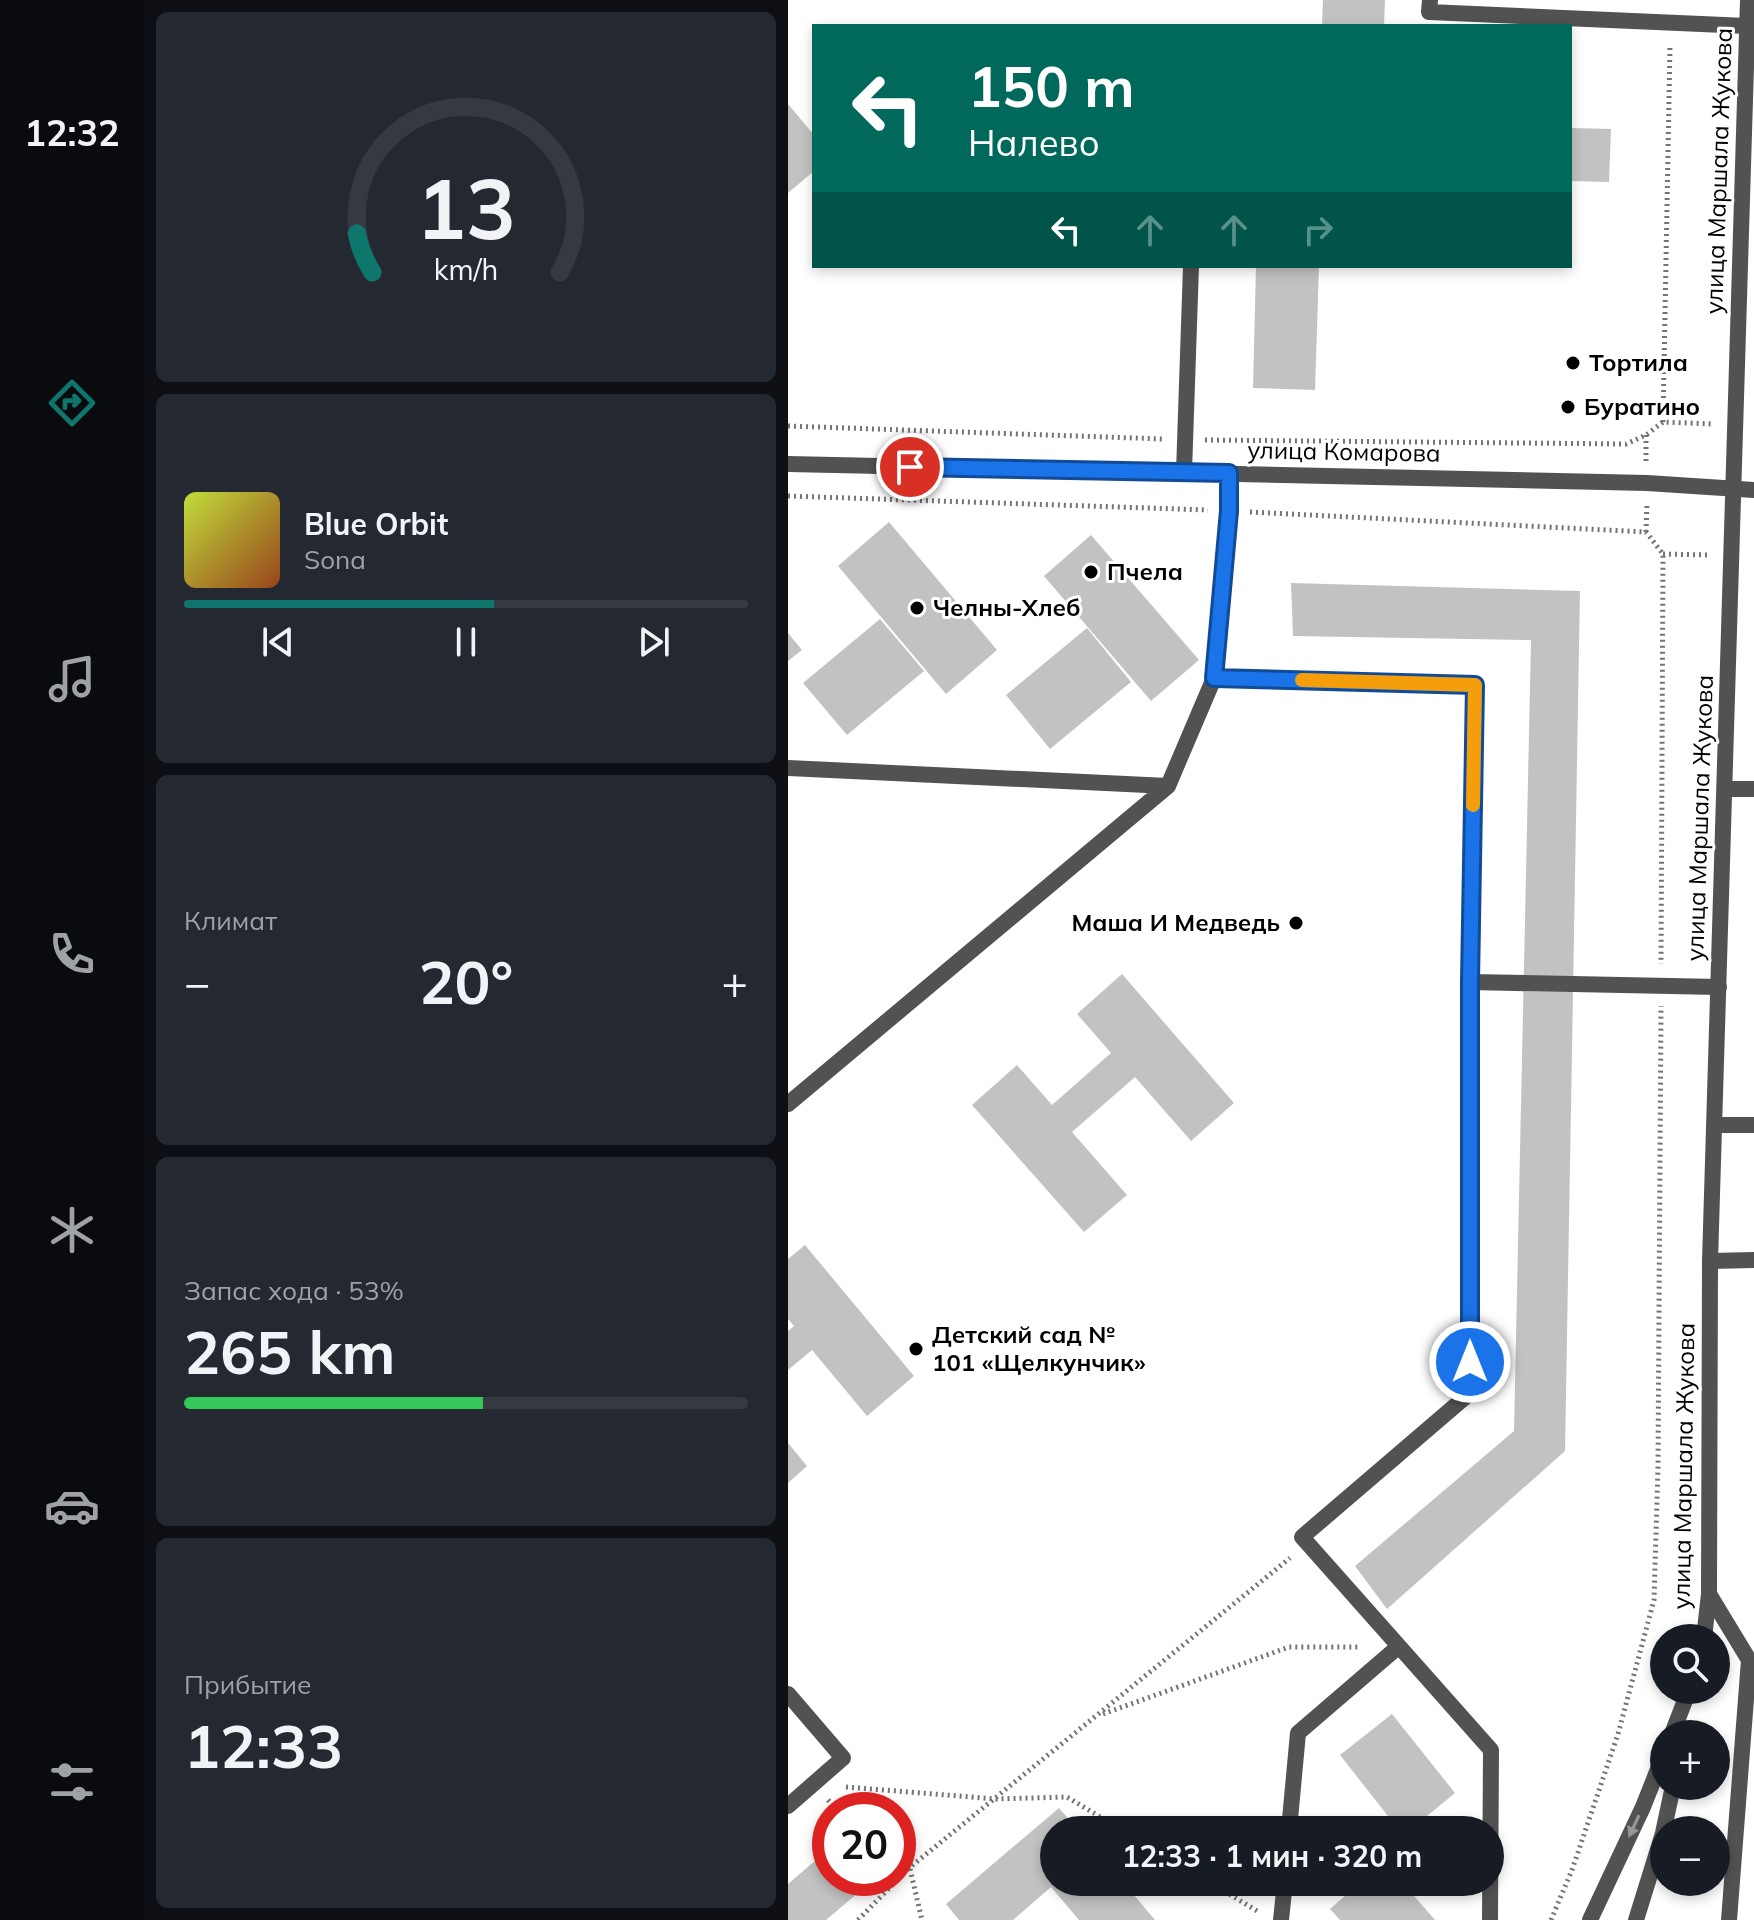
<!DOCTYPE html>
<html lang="ru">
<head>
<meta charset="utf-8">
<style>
  :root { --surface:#171b24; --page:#242831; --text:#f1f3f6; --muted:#9ea1a6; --line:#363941; --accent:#0f766e }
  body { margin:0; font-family:Mulish,sans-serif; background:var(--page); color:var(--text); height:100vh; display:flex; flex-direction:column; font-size:30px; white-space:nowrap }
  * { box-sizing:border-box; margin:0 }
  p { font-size:26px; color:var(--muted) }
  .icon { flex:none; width:44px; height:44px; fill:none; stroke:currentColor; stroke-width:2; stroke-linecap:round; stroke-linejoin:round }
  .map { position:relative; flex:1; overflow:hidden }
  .drawer { display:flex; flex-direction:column; gap:12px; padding:12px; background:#0d0f14; width:644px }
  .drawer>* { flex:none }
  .hud { position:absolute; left:24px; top:24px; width:760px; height:244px; border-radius:0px; box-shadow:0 4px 12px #0003; background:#00695c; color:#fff; overflow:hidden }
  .fabs { position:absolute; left:862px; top:1624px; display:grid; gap:16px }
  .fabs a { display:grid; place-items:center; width:80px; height:80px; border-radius:50%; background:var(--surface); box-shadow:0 4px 12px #0003; font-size:40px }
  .speed { position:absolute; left:24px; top:1792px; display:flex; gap:16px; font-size:40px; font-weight:700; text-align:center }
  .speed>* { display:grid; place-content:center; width:104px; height:104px; border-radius:50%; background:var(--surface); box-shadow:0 4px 12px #0003; line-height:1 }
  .speed .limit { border:12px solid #d22; background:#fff; color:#111 }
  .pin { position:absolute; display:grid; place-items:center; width:68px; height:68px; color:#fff; margin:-34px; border:4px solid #fff; border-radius:50%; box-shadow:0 2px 8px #0007 }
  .me { position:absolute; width:88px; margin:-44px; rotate:0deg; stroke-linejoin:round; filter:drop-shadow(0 0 6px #0008) }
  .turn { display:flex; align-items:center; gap:28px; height:168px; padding:0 24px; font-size:36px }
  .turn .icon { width:104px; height:104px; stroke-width:2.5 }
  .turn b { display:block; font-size:56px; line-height:68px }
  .lanes { display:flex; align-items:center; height:76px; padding:0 24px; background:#0003; justify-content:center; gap:40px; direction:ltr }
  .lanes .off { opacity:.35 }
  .big { font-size:60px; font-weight:700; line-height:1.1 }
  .drawer .tile { flex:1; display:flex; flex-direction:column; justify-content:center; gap:12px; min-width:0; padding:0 28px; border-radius:12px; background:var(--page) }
  .drawer .dial { align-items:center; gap:0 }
  .dial svg { height:208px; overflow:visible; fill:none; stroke:var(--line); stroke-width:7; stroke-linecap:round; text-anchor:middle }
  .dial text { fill:var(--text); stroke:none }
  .song { display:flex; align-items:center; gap:24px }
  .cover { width:96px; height:96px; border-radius:12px; background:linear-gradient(135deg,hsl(70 70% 55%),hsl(20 70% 35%)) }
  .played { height:8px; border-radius:4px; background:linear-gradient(90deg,var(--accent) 55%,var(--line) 55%) }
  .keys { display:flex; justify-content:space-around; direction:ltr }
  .heat { display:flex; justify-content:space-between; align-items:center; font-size:44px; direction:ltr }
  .charge { height:12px; border-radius:6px; background:linear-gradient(90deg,#34c759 53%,var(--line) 0) }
  .trip { position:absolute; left:252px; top:1816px; width:464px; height:80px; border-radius:40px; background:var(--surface); box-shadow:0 4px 12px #0003; font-weight:700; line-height:80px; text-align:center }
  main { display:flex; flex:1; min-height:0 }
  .tabs { display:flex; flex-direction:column; width:144px; justify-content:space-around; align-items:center; background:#090b0e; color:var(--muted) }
  .tabs .icon { width:56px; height:56px }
  .tabs .active { color:var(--accent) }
  .tabs b { font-size:36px; color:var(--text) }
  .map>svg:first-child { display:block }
  .building { fill:#c2c2c2 }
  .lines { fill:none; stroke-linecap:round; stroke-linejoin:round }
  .path { stroke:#747474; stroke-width:5; stroke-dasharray:2 4; stroke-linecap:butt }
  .service { stroke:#525252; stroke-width:16 }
  .tertiary { stroke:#525252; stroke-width:16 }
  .oneway { fill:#979797 }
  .route-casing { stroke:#114b97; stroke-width:20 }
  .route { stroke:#1a73e8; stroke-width:14 }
  .slow { stroke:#f59e0b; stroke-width:14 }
  .poi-dot { fill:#000; stroke:#fff; stroke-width:3 }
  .labels { text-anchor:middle; stroke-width:6; stroke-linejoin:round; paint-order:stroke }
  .street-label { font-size:24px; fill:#000; stroke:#fff }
  .poi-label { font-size:24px; font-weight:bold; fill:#000; stroke:#fff; text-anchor:start }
</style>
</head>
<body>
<main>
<nav class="tabs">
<b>12:32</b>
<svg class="icon active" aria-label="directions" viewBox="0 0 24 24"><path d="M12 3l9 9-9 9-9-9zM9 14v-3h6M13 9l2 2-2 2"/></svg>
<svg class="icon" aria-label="music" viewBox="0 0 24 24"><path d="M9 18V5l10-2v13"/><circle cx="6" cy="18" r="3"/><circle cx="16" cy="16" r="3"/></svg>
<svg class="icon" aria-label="phone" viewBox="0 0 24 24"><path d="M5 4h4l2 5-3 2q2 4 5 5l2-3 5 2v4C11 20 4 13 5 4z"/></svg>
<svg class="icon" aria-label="climate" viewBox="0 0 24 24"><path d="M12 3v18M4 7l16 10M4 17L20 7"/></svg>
<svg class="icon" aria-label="car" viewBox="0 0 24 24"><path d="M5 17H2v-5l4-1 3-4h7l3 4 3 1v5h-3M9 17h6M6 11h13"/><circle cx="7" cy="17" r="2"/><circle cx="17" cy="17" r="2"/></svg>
<svg class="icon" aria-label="filters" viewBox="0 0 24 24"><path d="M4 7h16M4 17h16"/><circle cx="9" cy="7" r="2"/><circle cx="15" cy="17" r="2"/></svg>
</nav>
<section class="drawer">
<div class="tile dial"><svg viewBox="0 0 100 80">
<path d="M14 69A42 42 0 1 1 86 69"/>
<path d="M14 69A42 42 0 0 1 8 54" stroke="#0f766e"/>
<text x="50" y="56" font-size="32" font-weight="700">13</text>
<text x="50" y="72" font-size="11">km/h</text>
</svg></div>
<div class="tile">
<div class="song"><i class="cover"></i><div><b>Blue Orbit</b><p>Sona</p></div></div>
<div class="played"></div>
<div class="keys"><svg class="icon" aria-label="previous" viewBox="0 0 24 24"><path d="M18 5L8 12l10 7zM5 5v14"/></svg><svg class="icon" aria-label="pause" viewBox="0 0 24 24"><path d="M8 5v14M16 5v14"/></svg><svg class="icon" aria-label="next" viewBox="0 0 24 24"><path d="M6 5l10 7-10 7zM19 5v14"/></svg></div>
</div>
<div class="tile"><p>Климат</p>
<div class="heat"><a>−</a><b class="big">20°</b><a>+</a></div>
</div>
<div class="tile"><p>Запас хода · 53%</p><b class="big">265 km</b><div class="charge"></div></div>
<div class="tile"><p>Прибытие</p><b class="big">12:33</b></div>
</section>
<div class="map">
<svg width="966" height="1920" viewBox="0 0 966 1920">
  <rect width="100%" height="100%" fill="#fff"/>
  <path class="building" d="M 535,0 L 597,0 L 596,26 L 534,26 Z
    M 0,104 L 26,135 L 26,171 L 0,193 Z
    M 782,128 L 823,129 L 821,182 L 782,181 Z
    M 468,266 L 531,266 L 527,390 L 465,388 Z
    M 101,522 L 209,650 L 158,694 L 50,566 Z
    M 303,535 L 411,660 L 363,701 L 256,576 Z
    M 503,583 L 792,591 L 777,1451 L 599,1609 L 567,1566 L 726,1431 L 743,640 L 505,636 Z
    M 92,619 L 136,671 L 59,735 L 15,683 Z
    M 299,628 L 343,682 L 262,749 L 218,695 Z
    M 0,633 L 14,650 L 0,661 Z
    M 334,974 L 446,1103 L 403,1141 L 347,1077 L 284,1132 L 339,1195 L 296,1232 L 184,1105 L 229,1065 L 264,1105 L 323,1053 L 289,1014 Z
    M 17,1245 L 126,1376 L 79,1416 L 24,1350 L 0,1370 L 0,1331 L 6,1326 L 0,1319 L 0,1259 Z
    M 0,1443 L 19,1466 L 0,1483 Z
    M 604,1714 L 667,1793 L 622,1830 L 611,1830 L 552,1755 Z
    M 271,1808 L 290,1830 L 266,1830 L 266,1882 L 335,1882 L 367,1920 L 291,1920 L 263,1887 L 225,1920 L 171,1920 L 158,1904 Z
    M 42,1848 L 42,1878 L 79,1878 L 83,1882 L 38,1920 L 0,1920 L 0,1884 Z
    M 573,1882 L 614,1882 L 647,1920 L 552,1920 L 542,1909 Z"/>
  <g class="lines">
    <path class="path" d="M 875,422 L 882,45
      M 0,426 L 375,439
      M 858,435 L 858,462
      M 417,440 L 838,444 L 858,435 L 875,422 L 925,424
      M 0,496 L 420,510
      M 462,512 L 858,532 L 875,554 L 873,964
      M 858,532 L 859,504
      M 875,554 L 922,555
      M 315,1714 L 501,1647 L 573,1647
      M 58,1787 L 208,1799 L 279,1797 L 334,1830
      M 40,1800 L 49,1810
      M 122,1869 L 134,1920
      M 110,1877 L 502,1558
      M 421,1882 L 471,1912
      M 70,1920 L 111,1878
      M 763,1920 L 784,1870 L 830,1734 L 866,1600 L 870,1467 L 873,1006"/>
    <path class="service" d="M 642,0 L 641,12 L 959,26
      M 396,472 L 403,266
      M 441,473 L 441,511 L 426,678 L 687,685 L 682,982 L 682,1393 L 514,1537 L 703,1750 L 702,1920
      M 0,768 L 380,786
      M 937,789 L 966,789
      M 682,982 L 931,987
      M 0,1104 L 380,786 L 426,678
      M 927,1125 L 966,1125
      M 922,1261 L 966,1260
      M 921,1594 L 961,1660 L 941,1920
      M 0,1694 L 55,1758 L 0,1806
      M 501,1830 L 510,1733 L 610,1647
      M 493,1920 L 497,1882"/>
    <path class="tertiary" d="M 0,464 L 859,483 L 966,490
      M 916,1638 L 921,1594 L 922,1261 L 960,0
      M 884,1734 L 901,1690
      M 802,1920 L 855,1807 L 876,1754
      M 848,1920 L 875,1833 L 885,1786"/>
  </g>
  <defs><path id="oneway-solid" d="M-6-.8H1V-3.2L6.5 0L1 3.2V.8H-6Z" transform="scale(2)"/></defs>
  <use class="oneway" href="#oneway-solid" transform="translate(846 1826) rotate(115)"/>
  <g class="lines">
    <g class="route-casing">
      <path id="route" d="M 122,467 L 441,473 L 441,511 L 426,678 L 687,685 L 682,982 L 682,1362"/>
    </g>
    <use href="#route" class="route"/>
    <path class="slow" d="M 514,680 L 687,685 L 685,805"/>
  </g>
  <g class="poi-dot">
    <circle cx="785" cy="363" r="8"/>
    <circle cx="780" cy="407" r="8"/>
    <circle cx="303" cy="572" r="8"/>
    <circle cx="129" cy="608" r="8"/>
    <circle cx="508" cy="923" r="8"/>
    <circle cx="128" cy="1349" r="8"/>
  </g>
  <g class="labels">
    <g class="street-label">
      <text transform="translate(931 171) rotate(-88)" y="8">улица Маршала Жукова</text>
      <text transform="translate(556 452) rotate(1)" y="8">улица Комарова</text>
      <text transform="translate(912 818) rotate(-88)" y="8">улица Маршала Жукова</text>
      <text transform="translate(896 1466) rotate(-89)" y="8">улица Маршала Жукова</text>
    </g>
    <g class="poi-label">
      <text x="801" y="371">Тортила</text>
      <text x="796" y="415">Буратино</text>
      <text x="319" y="580">Пчела</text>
      <text x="145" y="616">Челны-Хлеб</text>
      <text x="492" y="931" text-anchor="end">Маша И Медведь</text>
      <text x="144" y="1343">Детский сад №<tspan x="144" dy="28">101 «Щелкунчик»</tspan></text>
    </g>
  </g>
</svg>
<div class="fabs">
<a><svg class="icon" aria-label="search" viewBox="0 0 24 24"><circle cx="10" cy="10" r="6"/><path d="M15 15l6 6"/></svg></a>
<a>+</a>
<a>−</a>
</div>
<div class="speed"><div class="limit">20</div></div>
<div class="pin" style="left:122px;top:467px;background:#d93025"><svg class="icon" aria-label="arrive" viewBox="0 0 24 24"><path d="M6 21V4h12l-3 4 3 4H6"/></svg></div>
<svg class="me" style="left:682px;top:1362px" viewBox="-20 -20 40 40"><circle r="17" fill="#1a73e8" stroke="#fff" stroke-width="3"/><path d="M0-11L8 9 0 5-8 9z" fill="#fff"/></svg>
<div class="trip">12:33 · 1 мин · 320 m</div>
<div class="hud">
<div class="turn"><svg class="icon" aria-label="left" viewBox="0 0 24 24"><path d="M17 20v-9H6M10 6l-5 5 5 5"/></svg><div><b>150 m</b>Налево</div></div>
<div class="lanes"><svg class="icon" aria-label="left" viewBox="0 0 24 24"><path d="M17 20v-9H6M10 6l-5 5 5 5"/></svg><svg class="icon off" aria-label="ahead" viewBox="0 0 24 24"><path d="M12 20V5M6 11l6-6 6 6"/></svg><svg class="icon off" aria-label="ahead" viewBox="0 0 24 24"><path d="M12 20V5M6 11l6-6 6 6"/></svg><svg class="icon off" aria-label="right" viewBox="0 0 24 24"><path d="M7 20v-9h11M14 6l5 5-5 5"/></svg></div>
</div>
</div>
</main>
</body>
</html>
